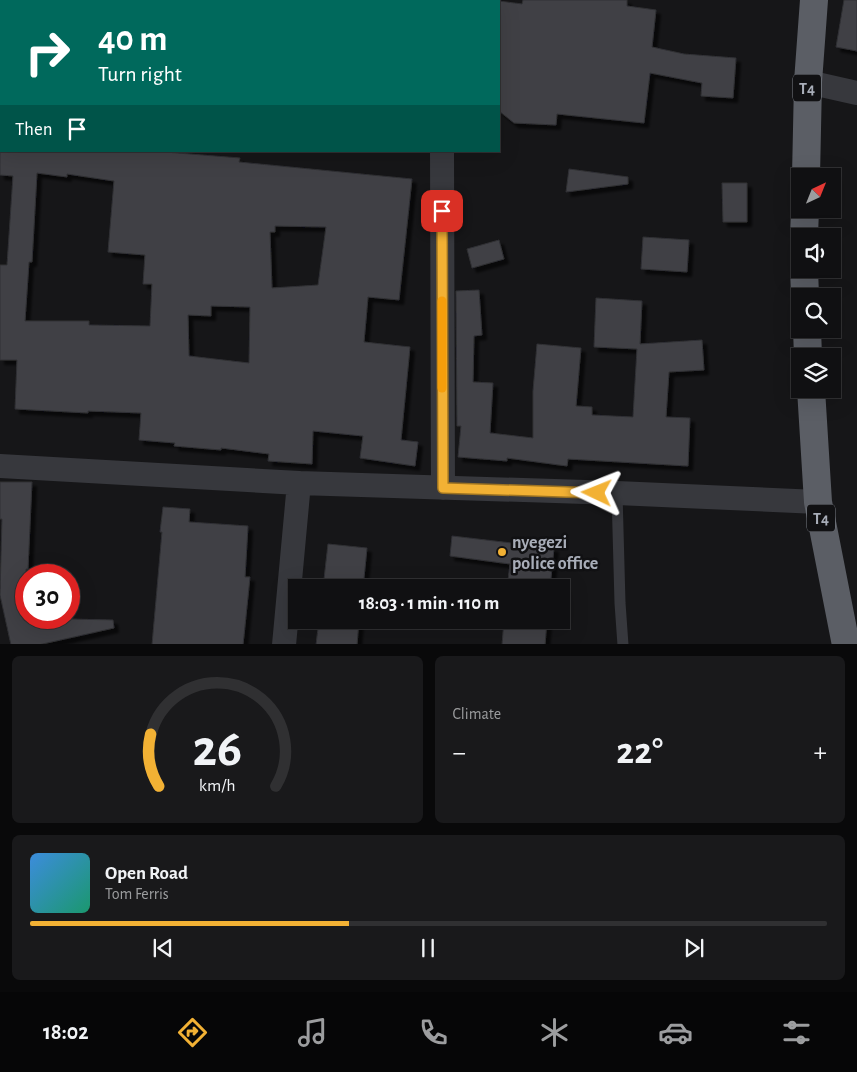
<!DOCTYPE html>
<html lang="en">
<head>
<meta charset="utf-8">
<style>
  :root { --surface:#101012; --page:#19191b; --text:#f1f3f6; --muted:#9c9d9f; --line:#303032; --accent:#f2b134 }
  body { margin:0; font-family:"Alegreya Sans",sans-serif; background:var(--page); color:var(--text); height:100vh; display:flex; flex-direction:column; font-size:19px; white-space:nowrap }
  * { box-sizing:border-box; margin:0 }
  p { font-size:16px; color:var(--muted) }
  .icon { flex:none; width:28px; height:28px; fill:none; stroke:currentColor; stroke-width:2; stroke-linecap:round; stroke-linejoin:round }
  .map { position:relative; height:644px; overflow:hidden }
  .panel { display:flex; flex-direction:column; gap:12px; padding:12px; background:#09090a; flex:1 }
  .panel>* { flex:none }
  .banner { position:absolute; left:0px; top:0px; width:500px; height:152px; box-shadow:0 5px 20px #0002,0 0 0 1px var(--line); background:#00695c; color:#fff; overflow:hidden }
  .needle { width:32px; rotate:43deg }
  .controls { position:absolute; left:791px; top:168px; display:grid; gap:10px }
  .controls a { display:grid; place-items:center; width:50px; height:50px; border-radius:0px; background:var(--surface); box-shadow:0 5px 20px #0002,0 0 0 1px var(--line); font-size:25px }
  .speed { position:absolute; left:15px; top:564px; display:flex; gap:10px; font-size:25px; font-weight:700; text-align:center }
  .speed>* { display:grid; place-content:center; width:65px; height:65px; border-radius:50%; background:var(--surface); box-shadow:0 5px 20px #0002,0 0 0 1px var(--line); line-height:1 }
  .speed .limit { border:8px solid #d22; background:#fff; color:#111 }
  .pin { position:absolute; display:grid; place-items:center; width:42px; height:42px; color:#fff; margin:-21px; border-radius:10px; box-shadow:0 2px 8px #0006 }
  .me { position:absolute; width:55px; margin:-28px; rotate:272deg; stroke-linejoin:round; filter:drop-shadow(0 0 4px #0008) }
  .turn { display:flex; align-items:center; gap:18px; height:105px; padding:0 15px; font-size:22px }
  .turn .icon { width:65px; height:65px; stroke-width:2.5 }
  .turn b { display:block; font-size:35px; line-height:42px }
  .then { display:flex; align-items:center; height:48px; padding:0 15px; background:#0003; gap:10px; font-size:19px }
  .big { font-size:38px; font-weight:700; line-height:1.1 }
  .panel .widget { flex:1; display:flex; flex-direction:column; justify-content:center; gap:8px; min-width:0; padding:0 18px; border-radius:8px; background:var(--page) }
  .panel .dial { align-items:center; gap:0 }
  .dial svg { height:130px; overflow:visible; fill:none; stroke:var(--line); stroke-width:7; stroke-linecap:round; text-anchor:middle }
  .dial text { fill:var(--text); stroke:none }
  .song { display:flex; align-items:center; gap:15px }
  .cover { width:60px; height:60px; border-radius:8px; background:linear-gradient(135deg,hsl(210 70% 55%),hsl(160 70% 35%)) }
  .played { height:5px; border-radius:2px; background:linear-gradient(90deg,var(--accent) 40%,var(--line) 40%) }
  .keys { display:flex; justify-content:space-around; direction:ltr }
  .heat { display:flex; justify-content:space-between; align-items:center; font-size:28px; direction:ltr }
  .panel .tiles { flex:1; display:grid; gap:12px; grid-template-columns:1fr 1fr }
  .widget:last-child { grid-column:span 2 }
  .trip { position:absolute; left:288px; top:579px; width:282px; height:50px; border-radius:0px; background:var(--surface); box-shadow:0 5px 20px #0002,0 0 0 1px var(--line); font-weight:700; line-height:50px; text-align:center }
  .tabs { display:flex; height:80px; justify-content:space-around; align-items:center; background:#060607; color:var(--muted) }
  .tabs .icon { width:35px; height:35px }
  .tabs .selected { color:var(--accent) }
  .tabs b { font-size:22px; color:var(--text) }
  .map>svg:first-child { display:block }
  .building { fill:#404145; stroke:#303034; fill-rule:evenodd; filter:url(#shadow) }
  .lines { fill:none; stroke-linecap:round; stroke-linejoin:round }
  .service { stroke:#37383d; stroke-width:11 }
  .minor { stroke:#37383d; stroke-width:24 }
  .trunk { stroke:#5b5e65; stroke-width:28 }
  .route-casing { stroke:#9d7322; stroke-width:12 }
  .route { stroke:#f2b134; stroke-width:9 }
  .slow { stroke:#f59e0b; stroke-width:9 }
  .poi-dot { fill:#f2b134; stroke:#111113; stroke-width:2 }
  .labels { text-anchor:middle; stroke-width:5; stroke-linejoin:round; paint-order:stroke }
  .shield { fill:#111113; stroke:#7b7e86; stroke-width:1 }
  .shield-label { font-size:16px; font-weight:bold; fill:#a8adb8 }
  .poi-label { font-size:18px; font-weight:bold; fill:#a8adb8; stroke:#111113; text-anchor:start }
</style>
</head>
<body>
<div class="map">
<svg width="857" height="645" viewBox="0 0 857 645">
  <defs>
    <filter id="shadow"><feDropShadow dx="4.5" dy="4.5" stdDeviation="1" flood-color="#0009"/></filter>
  </defs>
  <rect width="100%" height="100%" fill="#161618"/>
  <path class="building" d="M 523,0 L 627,0 L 627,6 L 656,10 L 652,47 L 684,54 L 736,58 L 733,98 L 701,96 L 702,83 L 650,73 L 644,123 L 557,114 L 556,125 L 514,123 L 499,111 L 499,1 L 522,4 Z
    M 844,0 L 857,0 L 857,51 L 836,47 Z
    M 0,151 L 152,151 L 240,158 L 239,162 L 412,179 L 399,300 L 368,297 L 364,342 L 410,347 L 401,440 L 418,442 L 415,466 L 360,458 L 363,436 L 313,431 L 312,464 L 268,461 L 269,454 L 221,448 L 221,450 L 174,446 L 175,443 L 139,440 L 141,413 L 88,411 L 88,413 L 15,409 L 17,360 L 0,360 L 0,265 L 7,265 L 13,176 L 0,175 ZM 37,173 L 67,177 L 67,174 L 114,181 L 108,252 L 145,255 L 143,284 L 152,284 L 150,326 L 89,325 L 89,321 L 25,321 L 29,262 L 32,262 ZM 275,226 L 326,227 L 318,285 L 272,288 L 270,232 L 275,232 ZM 211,306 L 250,307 L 249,363 L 189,356 L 188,315 L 211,316 Z
    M 569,169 L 628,177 L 628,184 L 566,192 Z
    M 722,183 L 747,183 L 747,222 L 723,222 Z
    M 643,237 L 689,240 L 687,272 L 641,269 Z
    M 499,240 L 504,259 L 472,268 L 467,249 Z
    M 479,290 L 482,335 L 474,336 L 473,382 L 493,383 L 490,433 L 533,438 L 533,391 L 537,344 L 581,348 L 576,406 L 592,407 L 592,415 L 633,417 L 637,349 L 594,347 L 596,298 L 642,301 L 640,344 L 702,340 L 704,370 L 669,372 L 666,417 L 690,418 L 688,466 L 568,459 L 567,466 L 507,458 L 507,461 L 458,457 L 461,426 L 457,426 L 456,291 Z
    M 0,482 L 32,482 L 28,569 L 26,569 L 26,618 L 113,620 L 114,628 L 38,645 L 11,645 L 0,595 L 2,519 L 0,519 Z
    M 163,507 L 190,509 L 189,522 L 248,526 L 245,577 L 250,577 L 243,645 L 152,645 L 162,532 L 160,532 Z
    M 452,536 L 554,548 L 550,588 L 507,588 L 510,564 L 450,556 Z
    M 328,544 L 367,548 L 363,588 L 323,588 Z
    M 319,620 L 359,620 L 357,645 L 316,645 Z
    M 504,620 L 547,620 L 545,645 L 502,645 Z"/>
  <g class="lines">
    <path class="service" d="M 617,493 L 620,603 L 623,645"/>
    <path class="minor" d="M 445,1 L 445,0
      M 808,82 L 857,93
      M 0,102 L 1,100
      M 442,151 L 443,488
      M 0,466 L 299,483 L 617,493 L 818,502
      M 284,645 L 299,483"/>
    <path class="trunk" d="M 806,176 L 808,82 L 814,0
      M 804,236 L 805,209
      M 804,269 L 805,296
      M 807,329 L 808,356
      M 811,389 L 818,502 L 846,645"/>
  </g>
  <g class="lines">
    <g class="route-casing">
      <path id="route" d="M 442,211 L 443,488 L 597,493"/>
    </g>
    <use href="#route" class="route"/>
    <path class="slow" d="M 442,301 L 442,388"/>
  </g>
  <circle class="poi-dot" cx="502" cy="552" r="5"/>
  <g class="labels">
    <g class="shield">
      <rect x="793" y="74.5" width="28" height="27" rx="4"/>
      <rect x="807" y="504.5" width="28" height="27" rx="4"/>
    </g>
    <g class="shield-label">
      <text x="807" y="94">T4</text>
      <text x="821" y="524">T4</text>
    </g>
    <g class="poi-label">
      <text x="512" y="548">nyegezi<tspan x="512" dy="21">police office</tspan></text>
    </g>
  </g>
</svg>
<div class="controls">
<a><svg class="needle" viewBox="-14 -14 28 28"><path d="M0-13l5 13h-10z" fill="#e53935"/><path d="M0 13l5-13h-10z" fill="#9c9d9f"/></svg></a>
<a><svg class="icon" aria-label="sound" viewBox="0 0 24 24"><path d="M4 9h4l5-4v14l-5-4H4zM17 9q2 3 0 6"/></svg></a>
<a><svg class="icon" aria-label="search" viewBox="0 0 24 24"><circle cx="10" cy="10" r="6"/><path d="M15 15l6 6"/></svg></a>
<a><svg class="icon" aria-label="layers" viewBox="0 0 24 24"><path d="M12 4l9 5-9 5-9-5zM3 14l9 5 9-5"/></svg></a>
</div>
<div class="speed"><div class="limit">30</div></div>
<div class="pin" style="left:442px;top:211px;background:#d93025"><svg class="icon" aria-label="arrive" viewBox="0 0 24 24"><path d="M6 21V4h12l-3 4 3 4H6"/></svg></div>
<svg class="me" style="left:597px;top:493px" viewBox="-20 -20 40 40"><path d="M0-17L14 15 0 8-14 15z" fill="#f2b134" stroke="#fff" stroke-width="4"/></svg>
<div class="trip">18:03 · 1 min · 110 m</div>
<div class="banner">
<div class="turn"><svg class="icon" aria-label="right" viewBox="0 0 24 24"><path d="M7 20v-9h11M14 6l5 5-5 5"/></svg><div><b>40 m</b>Turn right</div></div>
<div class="then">Then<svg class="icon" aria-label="arrive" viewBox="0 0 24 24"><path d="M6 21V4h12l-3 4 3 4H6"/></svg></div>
</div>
</div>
<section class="panel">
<div class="tiles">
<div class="widget dial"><svg viewBox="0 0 100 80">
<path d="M14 69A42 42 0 1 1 86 69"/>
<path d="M14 69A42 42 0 0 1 9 37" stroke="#f2b134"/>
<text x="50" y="56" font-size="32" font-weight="700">26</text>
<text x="50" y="72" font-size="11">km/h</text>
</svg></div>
<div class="widget"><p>Climate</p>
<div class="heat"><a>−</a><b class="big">22°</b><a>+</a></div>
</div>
<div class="widget">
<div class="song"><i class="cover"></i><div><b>Open Road</b><p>Tom Ferris</p></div></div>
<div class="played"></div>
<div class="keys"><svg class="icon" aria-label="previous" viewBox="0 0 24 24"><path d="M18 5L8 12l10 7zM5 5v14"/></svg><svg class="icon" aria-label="pause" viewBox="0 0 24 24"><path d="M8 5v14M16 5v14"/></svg><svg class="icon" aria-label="next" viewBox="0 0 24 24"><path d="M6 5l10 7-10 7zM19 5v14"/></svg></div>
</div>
</div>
</section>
<nav class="tabs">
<b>18:02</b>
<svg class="icon selected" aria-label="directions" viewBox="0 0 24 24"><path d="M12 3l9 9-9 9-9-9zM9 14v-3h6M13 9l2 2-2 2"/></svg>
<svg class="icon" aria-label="music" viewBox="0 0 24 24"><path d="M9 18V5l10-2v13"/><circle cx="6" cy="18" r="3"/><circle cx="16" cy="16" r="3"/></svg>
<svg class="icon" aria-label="phone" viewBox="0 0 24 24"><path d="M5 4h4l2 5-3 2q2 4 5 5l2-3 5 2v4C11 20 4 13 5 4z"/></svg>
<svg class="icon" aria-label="climate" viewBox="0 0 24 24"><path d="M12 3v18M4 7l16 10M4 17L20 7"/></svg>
<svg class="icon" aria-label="car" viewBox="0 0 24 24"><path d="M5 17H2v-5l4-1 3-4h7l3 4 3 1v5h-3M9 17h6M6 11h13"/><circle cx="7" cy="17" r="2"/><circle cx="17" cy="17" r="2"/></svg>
<svg class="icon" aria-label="filters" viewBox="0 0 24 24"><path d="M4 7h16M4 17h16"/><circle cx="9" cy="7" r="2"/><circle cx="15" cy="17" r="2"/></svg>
</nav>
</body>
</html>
